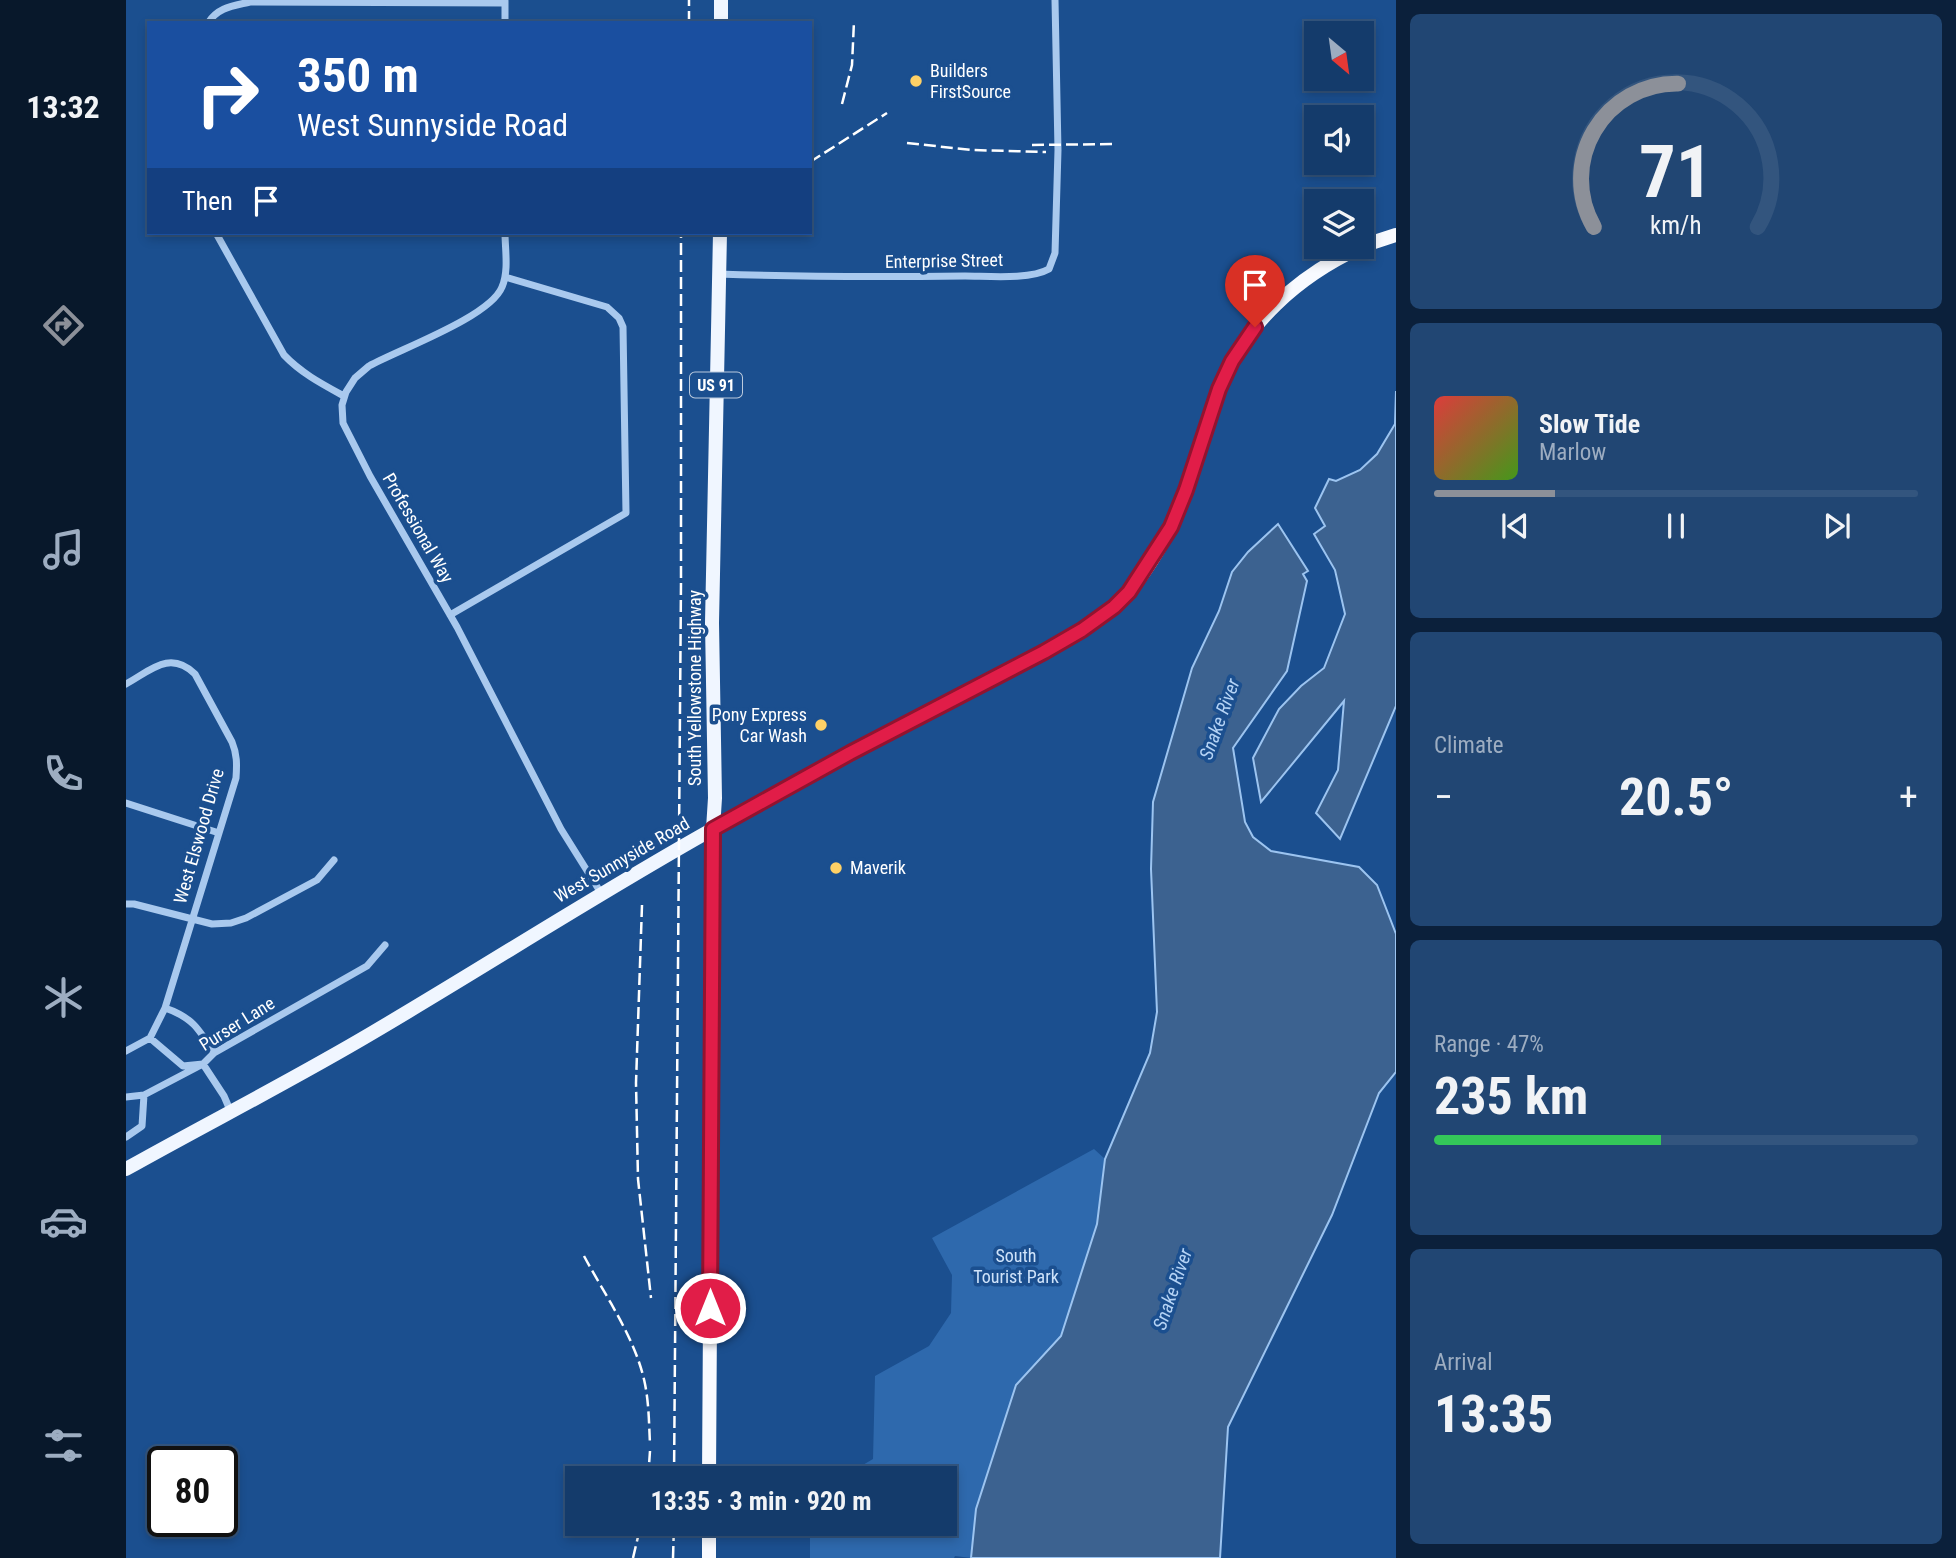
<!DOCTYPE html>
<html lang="en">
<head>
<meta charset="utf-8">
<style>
  :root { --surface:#143b6b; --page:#214673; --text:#f1f3f6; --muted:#9dadc1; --line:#33557e; --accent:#8c9099 }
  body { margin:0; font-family:"Roboto Condensed",sans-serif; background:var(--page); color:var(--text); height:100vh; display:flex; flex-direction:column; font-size:26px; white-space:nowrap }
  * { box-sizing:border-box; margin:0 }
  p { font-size:23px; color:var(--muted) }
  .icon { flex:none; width:38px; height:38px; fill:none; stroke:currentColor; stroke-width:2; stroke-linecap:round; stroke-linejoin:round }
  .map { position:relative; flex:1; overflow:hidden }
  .side { display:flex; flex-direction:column; gap:14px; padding:14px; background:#0b203b; width:560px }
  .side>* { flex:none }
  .hud { position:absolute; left:21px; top:21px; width:665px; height:214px; border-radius:0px; box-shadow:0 4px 10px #0003,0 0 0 2px var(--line); background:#1a4fa0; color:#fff; overflow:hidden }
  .needle { width:46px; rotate:151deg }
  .tools { position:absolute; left:1178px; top:21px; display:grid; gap:14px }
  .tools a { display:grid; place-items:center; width:70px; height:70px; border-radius:0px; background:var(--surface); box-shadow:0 4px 10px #0003,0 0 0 2px var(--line); font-size:35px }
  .speed { position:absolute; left:21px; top:1446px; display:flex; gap:14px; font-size:35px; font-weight:700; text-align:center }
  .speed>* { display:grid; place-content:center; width:91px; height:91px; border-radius:50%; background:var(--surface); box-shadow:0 4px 10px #0003,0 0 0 2px var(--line); line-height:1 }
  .speed .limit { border:4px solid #111; border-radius:10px; background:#fff; color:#111 }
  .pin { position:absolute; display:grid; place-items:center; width:60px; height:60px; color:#fff; margin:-72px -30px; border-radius:50% 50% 50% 0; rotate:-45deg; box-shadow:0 0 7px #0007 }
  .pin .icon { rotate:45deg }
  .me { position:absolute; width:77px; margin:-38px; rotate:0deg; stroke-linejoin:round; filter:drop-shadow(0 0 5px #0008) }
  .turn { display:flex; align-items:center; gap:24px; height:147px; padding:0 35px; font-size:32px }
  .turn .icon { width:91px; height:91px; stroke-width:2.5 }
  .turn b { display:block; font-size:49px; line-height:60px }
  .then { display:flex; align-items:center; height:66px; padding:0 35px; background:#0003; gap:14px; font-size:26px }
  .big { font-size:52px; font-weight:700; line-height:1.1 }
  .side .card { flex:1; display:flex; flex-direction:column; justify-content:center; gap:10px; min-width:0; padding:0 24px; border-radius:10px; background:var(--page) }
  .side .dial { align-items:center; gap:0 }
  .dial svg { height:182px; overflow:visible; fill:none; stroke:var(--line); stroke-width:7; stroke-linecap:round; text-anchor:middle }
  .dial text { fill:var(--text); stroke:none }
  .song { display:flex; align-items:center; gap:21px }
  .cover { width:84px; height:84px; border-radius:10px; background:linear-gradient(135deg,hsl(0 70% 55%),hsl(100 70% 35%)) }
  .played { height:7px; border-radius:4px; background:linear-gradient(90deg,var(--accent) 25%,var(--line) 25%) }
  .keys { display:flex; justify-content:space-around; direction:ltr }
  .heat { display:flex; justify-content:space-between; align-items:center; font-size:38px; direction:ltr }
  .charge { height:10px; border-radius:5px; background:linear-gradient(90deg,#34c759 47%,var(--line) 0) }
  .trip { position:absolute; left:439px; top:1466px; width:392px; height:70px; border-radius:0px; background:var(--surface); box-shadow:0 4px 10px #0003,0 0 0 2px var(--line); font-weight:700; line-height:70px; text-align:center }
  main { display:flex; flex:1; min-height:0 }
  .menu { display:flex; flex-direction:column; width:126px; justify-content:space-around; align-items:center; background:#08182b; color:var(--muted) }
  .menu .icon { width:49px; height:49px }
  .menu .on { color:var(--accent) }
  .menu b { font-size:32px; color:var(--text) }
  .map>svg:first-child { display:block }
  .green { fill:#2e69ad }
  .water { fill:#3c6290; stroke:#9cc4f0; stroke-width:2 }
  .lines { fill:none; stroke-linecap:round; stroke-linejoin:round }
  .minor { stroke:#a9c9ee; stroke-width:7 }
  .primary { stroke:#f0f6ff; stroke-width:14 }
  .trunk { stroke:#f8faff; stroke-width:14 }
  .rail { stroke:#fff; stroke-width:2.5; stroke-dasharray:12 5; stroke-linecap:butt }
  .route-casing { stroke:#92132f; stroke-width:18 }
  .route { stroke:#e11d48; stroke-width:12 }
  .poi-dot { fill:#ffd166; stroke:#1b4f8f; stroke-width:2.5 }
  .labels { text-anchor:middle; stroke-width:7; stroke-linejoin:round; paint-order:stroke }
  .shield { fill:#1b4f8f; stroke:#bbcadd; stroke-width:2 }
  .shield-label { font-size:16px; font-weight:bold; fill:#fff }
  .poi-label { font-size:18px; fill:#fff; stroke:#1b4f8f; text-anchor:start }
  .street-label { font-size:18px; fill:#fff; stroke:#1b4f8f }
  .park-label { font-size:18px; fill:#cfe3fa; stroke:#1b4f8f }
  .water-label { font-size:19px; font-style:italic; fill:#b5d3f5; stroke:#1b4f8f }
</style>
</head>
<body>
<main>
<nav class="menu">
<b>13:32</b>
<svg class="icon on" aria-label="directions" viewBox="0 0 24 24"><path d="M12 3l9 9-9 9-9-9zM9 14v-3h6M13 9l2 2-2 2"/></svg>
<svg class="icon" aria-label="music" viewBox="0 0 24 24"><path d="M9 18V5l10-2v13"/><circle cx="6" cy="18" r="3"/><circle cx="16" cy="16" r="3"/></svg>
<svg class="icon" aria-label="phone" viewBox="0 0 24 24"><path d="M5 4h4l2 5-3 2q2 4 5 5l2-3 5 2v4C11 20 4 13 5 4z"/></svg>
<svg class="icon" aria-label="climate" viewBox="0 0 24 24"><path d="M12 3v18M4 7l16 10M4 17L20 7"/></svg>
<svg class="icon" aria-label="car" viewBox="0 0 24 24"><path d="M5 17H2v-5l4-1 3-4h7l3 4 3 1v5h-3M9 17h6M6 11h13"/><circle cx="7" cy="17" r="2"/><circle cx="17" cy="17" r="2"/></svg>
<svg class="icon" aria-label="filters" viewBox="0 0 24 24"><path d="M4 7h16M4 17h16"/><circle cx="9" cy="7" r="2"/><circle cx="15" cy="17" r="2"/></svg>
</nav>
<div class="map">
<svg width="1270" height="1558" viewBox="0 0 1270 1558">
  <rect width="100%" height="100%" fill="#1b4f8f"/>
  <path class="green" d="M 968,1149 L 979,1159 L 971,1224 L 935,1336 L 890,1385 L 850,1509 L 845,1558 L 829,1556 L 828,1558 L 684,1558 L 684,1524 L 819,1524 L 819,1479 L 713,1479 L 747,1459 L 749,1376 L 803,1346 L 825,1313 L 826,1275 L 806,1238 Z"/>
  <path class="water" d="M 1270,391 L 1270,706 L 1214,839 L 1190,813 L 1212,770 L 1218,701 L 1135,802 L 1127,758 L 1153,709 L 1175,686 L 1198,668 L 1219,614 L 1209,570 L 1188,534 L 1199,526 L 1189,508 L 1203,479 L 1210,481 L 1234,470 L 1251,454 L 1269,424 Z
    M 1152,524 L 1182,571 L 1177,574 L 1181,581 L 1161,671 L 1107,748 L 1119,822 L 1127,837 L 1145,851 L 1233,867 L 1251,885 L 1270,934 L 1270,1072 L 1253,1093 L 1206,1215 L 1102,1427 L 1094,1558 L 845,1558 L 850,1509 L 890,1385 L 935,1336 L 971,1224 L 979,1159 L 1024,1053 L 1031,1012 L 1025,869 L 1027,802 L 1066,668 L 1093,611 L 1106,572 L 1122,552 Z"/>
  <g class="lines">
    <path class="minor" d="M 379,1 L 379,23
      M 82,23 C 92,7 107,6 124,2 L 379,3
      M 90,233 L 158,355 C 175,373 196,384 218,396
      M 379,233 C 379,249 383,271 376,287 C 364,317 274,349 243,366 L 229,378 L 220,392 L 216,405 L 217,423 L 244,476 L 331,627 L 435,829 L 475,893
      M 592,274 C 674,277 756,277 839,276 C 861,276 904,280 923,269 L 929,253 L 932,150 L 929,0
      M 324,615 L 500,513 L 497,327 L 493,318 L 481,307 L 379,277
      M 0,684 C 25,670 44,650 69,674 L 106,742 C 111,754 111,764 110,778 L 39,1008 L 24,1038 L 0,1051
      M 0,803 L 93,833
      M 0,904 L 8,904 L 86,924 L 105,923 L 120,918 L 191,880 L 208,860
      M 39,1008 C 66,1017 73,1029 88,1053
      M 24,1038 L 57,1066 L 77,1064 L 98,1096 L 104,1110
      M 0,1097 L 18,1095 L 77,1064 L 88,1053 L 241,966 L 259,945
      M 0,1137 L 16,1126 L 18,1095"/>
    <path class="primary" d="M 595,23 L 595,0
      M 0,1169 C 82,1123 165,1081 246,1033 C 360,966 471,894 587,829 L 589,798 L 586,623 L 594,233"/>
    <path class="trunk" d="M 1236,246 L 1270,235
      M 583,1479 L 587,829 C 670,783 754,737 838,693 C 886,667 970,633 1004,591 C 1028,561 1047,526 1060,490 C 1072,457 1080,422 1093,389 C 1119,323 1172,276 1235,247
      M 583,1558 L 583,1524"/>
    <path class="rail" d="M 563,23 L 563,0
      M 716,104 L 726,65 L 728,21
      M 781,143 L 846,150 L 920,152
      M 906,145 L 989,144
      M 684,162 L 761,113
      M 516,905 L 510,1083 L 512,1179 L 525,1298
      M 458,1256 C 480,1297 510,1339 519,1384 C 523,1404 523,1425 524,1444
      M 522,1479 L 524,1451
      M 548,1479 L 555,582 L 555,233
      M 507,1558 L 515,1524
      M 547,1558 L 548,1524"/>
  </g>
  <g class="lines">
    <g class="route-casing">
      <path id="route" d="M 584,1308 L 587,829 L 724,753 L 918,652 L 956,630 L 988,607 L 1003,592 L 1045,527 L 1060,490 L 1093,389 L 1106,361 L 1129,327"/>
    </g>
    <use href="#route" class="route"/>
  </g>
  <g class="poi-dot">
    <circle cx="790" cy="81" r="7"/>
    <circle cx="695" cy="725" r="7"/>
    <circle cx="710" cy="868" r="7"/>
  </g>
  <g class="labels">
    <rect class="shield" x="564" y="372.5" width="52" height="25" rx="5"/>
    <g class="shield-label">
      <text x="590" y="391">US 91</text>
    </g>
    <g class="poi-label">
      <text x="804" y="77">Builders<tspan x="804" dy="21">FirstSource</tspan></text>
      <text x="681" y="721" text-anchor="end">Pony Express<tspan x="681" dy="21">Car Wash</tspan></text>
      <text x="724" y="874">Maverik</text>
    </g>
    <g class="street-label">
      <text transform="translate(818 261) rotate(-1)" y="6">Enterprise Street</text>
      <text transform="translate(292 528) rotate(60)" y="6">Professional Way</text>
      <text transform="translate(569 688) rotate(-90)" y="6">South Yellowstone Highway</text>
      <text transform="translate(73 836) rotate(-74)" y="6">West Elswood Drive</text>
      <text transform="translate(496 860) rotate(-30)" y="6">West Sunnyside Road</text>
      <text transform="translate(111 1024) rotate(-32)" y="6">Purser Lane</text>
    </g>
    <g class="park-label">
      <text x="890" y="1262">South<tspan x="890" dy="21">Tourist Park</tspan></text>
    </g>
    <g class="water-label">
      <text transform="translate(1093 719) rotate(-70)" y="7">Snake River</text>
      <text transform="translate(1046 1289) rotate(-71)" y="7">Snake River</text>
    </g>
  </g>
</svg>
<div class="tools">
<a><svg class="needle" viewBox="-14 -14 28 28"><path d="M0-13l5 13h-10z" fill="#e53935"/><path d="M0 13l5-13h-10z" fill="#9dadc1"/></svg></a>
<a><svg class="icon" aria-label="sound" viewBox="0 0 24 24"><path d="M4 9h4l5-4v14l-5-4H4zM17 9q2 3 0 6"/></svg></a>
<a><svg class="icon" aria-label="layers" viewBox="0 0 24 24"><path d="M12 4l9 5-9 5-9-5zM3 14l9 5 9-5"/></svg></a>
</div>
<div class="speed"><div class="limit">80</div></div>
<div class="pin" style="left:1129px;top:327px;background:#d93025"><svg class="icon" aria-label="arrive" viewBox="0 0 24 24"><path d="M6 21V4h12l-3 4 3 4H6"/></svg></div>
<svg class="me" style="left:584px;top:1308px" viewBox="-20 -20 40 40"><circle r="17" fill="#e11d48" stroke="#fff" stroke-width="3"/><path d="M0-11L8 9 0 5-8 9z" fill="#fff"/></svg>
<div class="trip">13:35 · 3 min · 920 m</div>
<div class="hud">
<div class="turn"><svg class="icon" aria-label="right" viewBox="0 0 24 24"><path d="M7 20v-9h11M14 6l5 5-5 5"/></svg><div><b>350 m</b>West Sunnyside Road</div></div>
<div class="then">Then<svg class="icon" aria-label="arrive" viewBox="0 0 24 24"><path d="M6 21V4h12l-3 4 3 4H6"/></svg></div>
</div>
</div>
<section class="side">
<div class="card dial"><svg viewBox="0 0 100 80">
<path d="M14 69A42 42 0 1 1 86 69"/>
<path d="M14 69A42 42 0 0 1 51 6" stroke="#8c9099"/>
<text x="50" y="56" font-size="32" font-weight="700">71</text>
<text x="50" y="72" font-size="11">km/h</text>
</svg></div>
<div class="card">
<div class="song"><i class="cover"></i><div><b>Slow Tide</b><p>Marlow</p></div></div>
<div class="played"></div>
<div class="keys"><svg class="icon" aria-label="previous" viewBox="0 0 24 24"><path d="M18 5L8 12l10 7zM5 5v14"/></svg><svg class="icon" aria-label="pause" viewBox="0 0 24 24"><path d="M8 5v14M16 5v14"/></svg><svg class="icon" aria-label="next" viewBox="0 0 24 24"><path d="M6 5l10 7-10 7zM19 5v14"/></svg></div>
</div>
<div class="card"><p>Climate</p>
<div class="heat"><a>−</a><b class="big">20.5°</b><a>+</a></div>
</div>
<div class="card"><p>Range · 47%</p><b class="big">235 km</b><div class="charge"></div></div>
<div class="card"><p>Arrival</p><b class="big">13:35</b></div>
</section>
</main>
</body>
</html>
